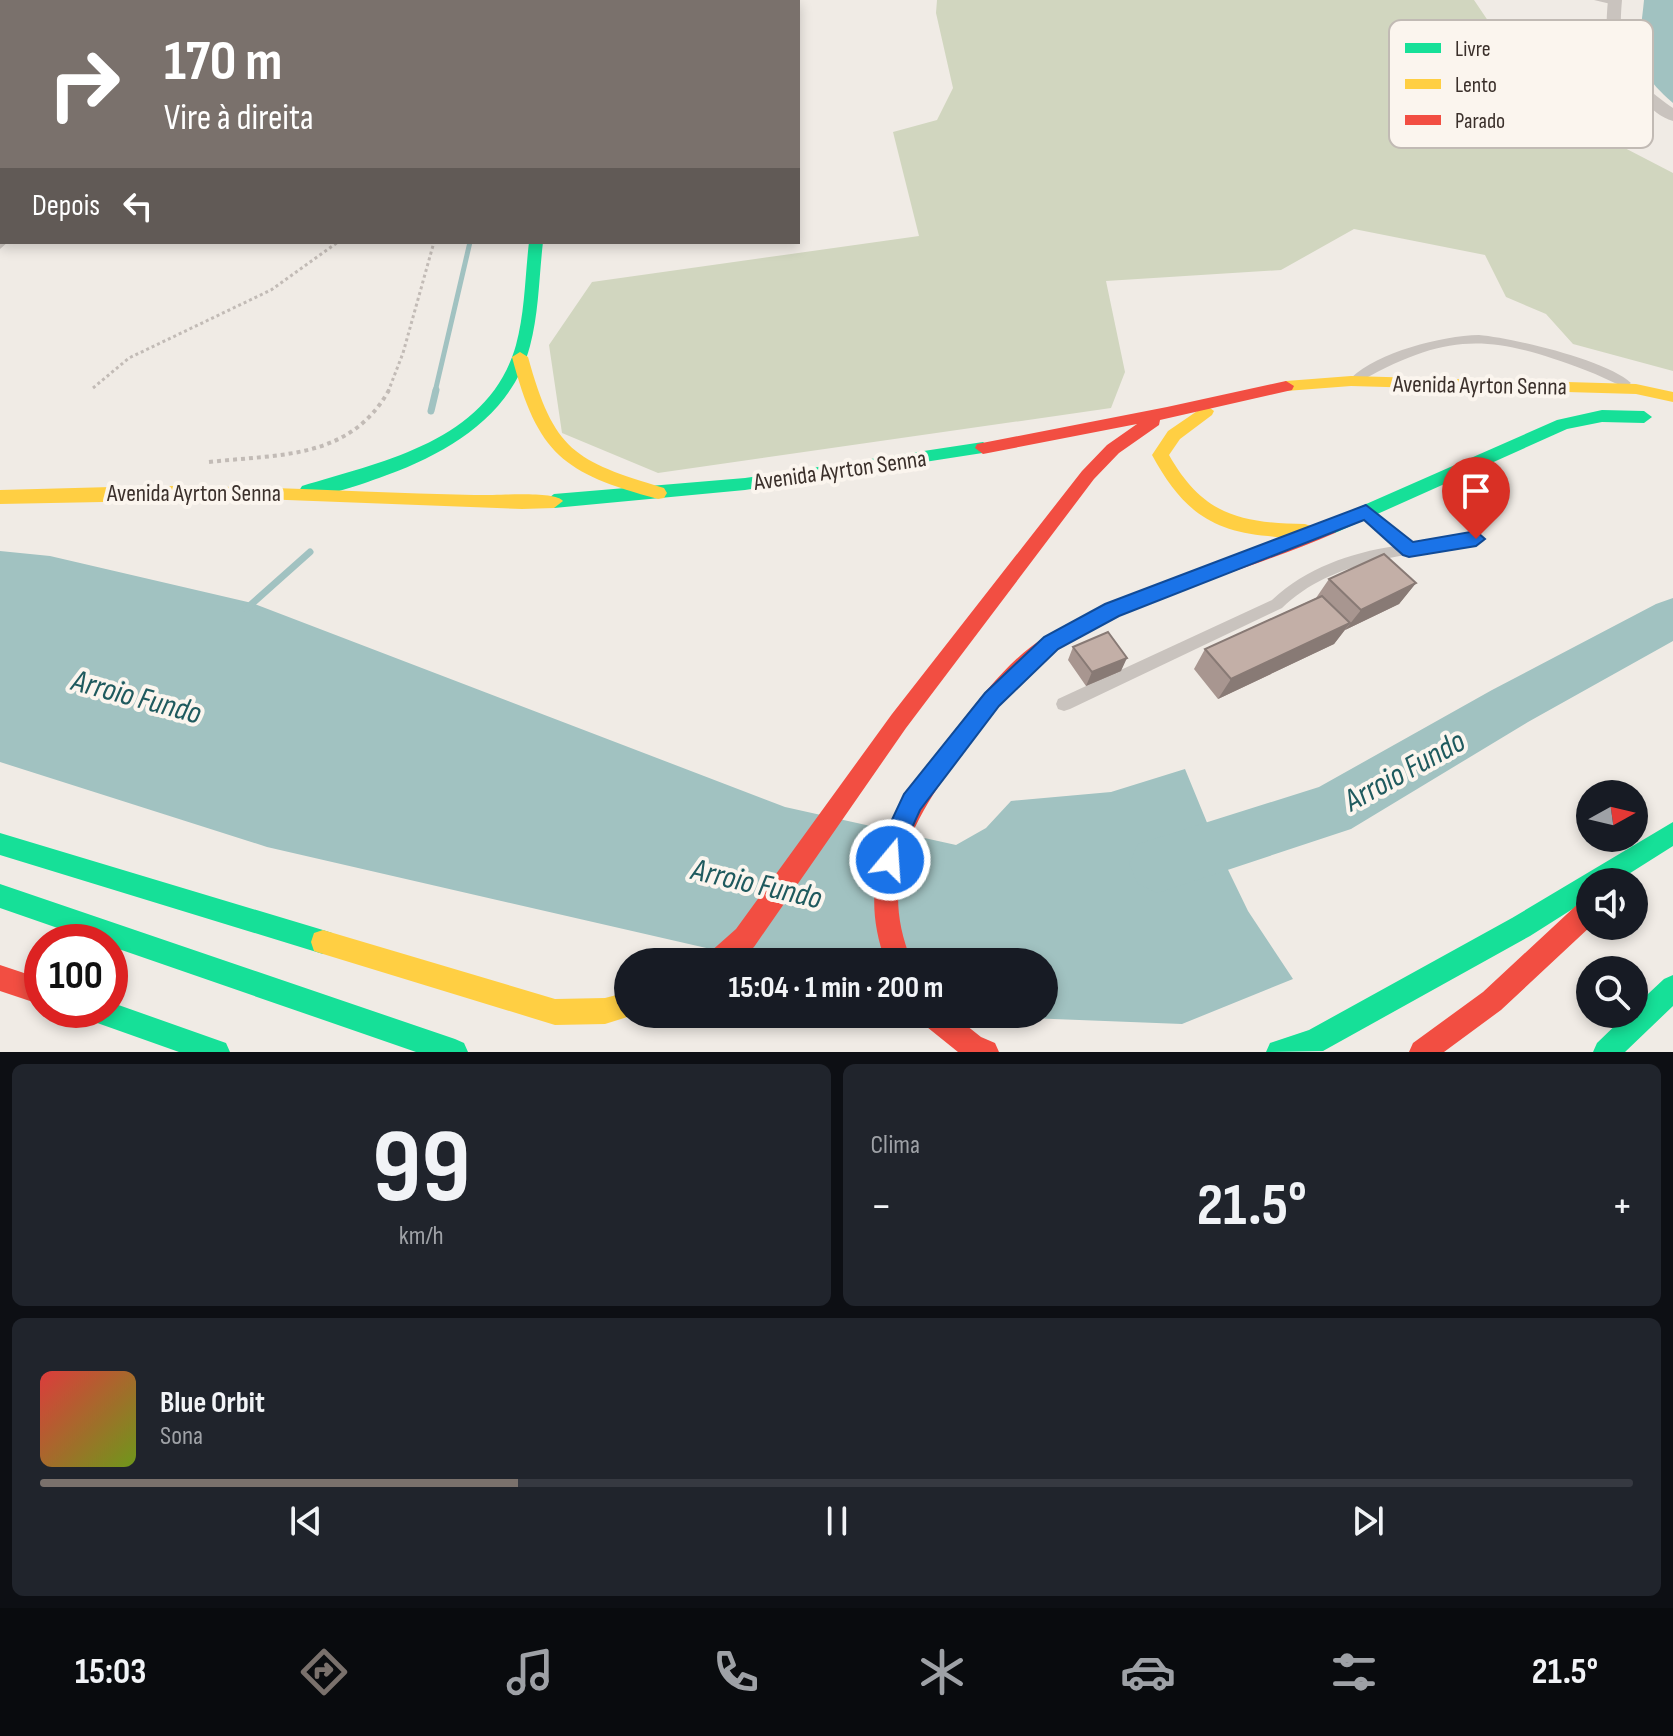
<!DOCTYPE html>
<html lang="pt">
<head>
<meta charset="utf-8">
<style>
  :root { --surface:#171b24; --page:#20242c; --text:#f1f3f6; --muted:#9ea1a6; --line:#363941; --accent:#7a716c }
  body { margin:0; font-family:"Sofia Sans Condensed",sans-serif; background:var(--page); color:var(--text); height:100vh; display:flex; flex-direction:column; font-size:30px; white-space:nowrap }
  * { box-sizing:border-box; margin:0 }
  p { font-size:26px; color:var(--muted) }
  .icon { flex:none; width:44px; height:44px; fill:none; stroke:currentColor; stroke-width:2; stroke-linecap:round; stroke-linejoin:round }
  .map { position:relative; height:1052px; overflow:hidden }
  .panel { display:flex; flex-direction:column; gap:12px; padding:12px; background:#0d0f14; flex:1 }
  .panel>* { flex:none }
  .banner { position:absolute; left:0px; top:0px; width:800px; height:244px; box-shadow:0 4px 12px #0003; background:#7a716c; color:#fff; overflow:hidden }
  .needle { width:52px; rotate:82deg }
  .buttons { position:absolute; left:1576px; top:780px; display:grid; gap:16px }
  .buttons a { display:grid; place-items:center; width:72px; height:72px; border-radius:50%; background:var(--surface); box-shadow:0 4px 12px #0003; font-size:40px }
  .speed { position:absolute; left:24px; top:924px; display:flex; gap:16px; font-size:40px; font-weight:700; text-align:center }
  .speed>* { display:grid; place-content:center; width:104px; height:104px; border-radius:50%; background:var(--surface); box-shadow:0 4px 12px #0003; line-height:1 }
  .speed .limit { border:12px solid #d22; background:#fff; color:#111 }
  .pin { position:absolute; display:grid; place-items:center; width:68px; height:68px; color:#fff; margin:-82px -34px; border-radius:50% 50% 50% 0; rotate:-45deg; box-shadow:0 0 8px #0007 }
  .pin .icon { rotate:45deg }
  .me { position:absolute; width:88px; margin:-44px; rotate:18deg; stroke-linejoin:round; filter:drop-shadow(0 0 6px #0008) }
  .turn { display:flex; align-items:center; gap:28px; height:168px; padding:0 32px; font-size:36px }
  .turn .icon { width:104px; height:104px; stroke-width:2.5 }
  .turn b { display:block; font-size:56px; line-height:68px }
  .then { display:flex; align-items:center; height:76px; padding:0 32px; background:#0003; gap:16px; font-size:30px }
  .big { font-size:60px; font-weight:700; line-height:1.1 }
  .panel .widget { flex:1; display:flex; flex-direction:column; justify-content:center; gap:12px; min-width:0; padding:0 28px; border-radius:12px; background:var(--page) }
  .panel .dial { align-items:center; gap:0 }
  .dial b { font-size:104px; line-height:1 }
  .song { display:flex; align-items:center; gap:24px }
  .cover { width:96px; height:96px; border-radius:12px; background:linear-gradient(135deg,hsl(0 70% 55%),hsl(80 70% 35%)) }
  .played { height:8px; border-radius:4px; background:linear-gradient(90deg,var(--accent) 30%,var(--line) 30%) }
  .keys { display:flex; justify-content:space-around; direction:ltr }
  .heat { display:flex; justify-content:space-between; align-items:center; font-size:44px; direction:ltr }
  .panel .tiles { flex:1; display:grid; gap:12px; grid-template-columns:1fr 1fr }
  .widget:last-child { grid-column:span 2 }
  .trip { position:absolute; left:614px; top:948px; width:444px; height:80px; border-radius:40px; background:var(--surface); box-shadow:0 4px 12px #0003; font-weight:700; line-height:80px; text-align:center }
  .dock { display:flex; height:128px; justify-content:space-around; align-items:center; background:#090b0e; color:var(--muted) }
  .dock .icon { width:56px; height:56px }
  .dock .active { color:var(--accent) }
  .dock b { font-size:36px; color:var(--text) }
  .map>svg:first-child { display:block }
  .green { fill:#d1d6bf }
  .water { fill:#a1c2c1 }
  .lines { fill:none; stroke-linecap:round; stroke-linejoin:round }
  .stream-far1 { stroke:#a1c2c1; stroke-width:5 }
  .stream { stroke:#a1c2c1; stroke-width:7 }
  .river { fill:#a1c2c1; fill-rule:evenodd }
  .path-far2 { stroke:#c2bbb6; stroke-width:2; stroke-dasharray:2 2; stroke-linecap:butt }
  .path-far1 { stroke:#c2bbb6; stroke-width:3; stroke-dasharray:3 3; stroke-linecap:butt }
  .path { stroke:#c2bbb6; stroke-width:4; stroke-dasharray:4 4; stroke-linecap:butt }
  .lane { fill:#c9c3be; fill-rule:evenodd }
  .street { fill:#c9c3be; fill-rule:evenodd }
  .fast { fill:#16e098; fill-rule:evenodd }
  .slow { fill:#ffcf43; fill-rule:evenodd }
  .jam { fill:#f24e42; fill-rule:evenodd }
  .wall { fill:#a89690 }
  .shaded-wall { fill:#887a75 }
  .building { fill:#c3afa7; stroke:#887a75; stroke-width:2 }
  .route { fill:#1a73e8; stroke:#114b97; stroke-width:2 }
  .labels { text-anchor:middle; stroke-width:8; stroke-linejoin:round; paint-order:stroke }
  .street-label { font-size:24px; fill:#3b302b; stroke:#fbf5ee }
  .near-water-label { font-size:32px; font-style:italic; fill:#1f5a5e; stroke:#fbf5ee }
  .key { fill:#fbf5ee; stroke:#c1bab4; stroke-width:2 }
  .key-label { font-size:22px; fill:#3b302b }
</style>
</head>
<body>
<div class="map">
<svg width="1673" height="1052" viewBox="0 0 1673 1052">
  <rect width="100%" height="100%" fill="#f0ebe5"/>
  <path class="green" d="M 937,0 L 1474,0 L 1501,40 L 1565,117 L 1673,173 L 1673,371 L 1573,344 L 1546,314 L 1506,297 L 1485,255 L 1354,229 L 1281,270 L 1106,281 L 1125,372 L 1111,408 L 658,473 L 562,433 L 549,345 L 592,282 L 919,236 L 893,132 L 937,120 L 953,88 L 936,13 Z"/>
  <path class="water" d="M 1644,0 L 1673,0 L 1673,103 C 1630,66 1639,52 1644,0 Z
    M 0,551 L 50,556 L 252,603 L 785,807 L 956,845 L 986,828 L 1011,801 L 1111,792 L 1185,769 L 1217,847 L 1248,911 L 1293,979 L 1182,1024 L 1028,1018 L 1011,1014 L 1044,1014 L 1044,962 L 767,962 L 267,847 L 0,762 Z"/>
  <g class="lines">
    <path class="stream-far1" d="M 435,392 L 470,242"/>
    <path class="stream" d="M 431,411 L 436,390
      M 246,609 L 310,552"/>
    <path class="river" d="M 1673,598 L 1673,641 L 1528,722 L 1351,829 L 1158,893 L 1138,884 L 1129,864 L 1138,844 L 1319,787 L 1492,690 L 1656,604 Z"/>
    <path class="path-far2" d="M 33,2 L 36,0"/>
    <path class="path-far1" d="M 93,388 L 129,358 L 271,290 L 338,242
      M 388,392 L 403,353 L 434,242"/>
    <path class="path" d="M 209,462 C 279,454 350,460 389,390"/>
    <path class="lane" d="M 194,0 L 202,0 L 192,2 Z
      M 1594,0 L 1610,0 L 1619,3 L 1615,5 Z
      M 1543,30 L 1612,41 L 1616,43 L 1612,45 L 1546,34 L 1543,34 Z
      M 1552,70 L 1631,80 L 1635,82 L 1631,84 L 1555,74 L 1551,72 Z
      M 2,239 L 2,242 L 8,242 L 0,249 L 0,240 Z
      M 1479,335 C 1513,338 1607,360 1631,383 L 1625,387 C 1611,382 1599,375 1585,370 C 1492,335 1450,331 1361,381 L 1357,382 L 1351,378 C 1378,352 1441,336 1479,335 Z
      M 1366,507 L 1371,508 L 1412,544 L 1476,534 L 1481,535 L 1483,539 L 1481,543 L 1476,544 C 1408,556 1334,558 1282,608 L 1070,709 L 1064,711 L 1058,709 L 1056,704 L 1058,699 L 1272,600 C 1306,568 1350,553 1395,546 L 1361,516 L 1359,512 Z"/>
    <path class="street" d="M 1608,0 L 1622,0 C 1617,57 1626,75 1673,108 L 1673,121 C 1661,118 1651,108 1642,100 C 1607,73 1604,42 1608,0 Z"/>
    <path class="fast" d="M 529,242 L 543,242 C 539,276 539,312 530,346 C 511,418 444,455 379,478 C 362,484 318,500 302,496 L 299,491 L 302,486 C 384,461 489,441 516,345 C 525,312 525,276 529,242 Z
      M 1602,410 L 1644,411 L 1652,417 L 1644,423 L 1602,422 L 1567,429 L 1335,533 L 1323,533 L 1320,528 L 1323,523 L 1557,420 Z
      M 983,442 L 991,448 L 989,452 L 745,490 L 554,508 L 545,501 L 554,494 L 745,478 Z
      M 1673,822 L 1673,846 L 1616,882 L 1590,882 L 1590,898 L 1530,936 L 1323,1051 L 1266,1052 L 1270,1043 L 1309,1030 L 1512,918 Z
      M 0,833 L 323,930 L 332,933 L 335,942 L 332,951 L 323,954 L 0,855 Z
      M 0,884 L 455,1039 L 464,1043 L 468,1052 L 416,1052 L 110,946 L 110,942 L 98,942 L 0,908 Z
      M 1673,975 L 1673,1006 L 1625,1052 L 1593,1052 L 1597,1043 L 1627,1014 L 1634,1014 L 1634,1007 L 1664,979 Z
      M 110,1002 L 226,1043 L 230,1052 L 179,1052 L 86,1019 L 82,1010 L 110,1010 Z"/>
    <path class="slow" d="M 564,0 L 574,0 L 574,2 L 564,2 Z
      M 520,352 L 528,357 C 554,451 574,461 664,488 L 667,493 L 664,498 L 658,499 C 563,473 538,455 512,357 Z
      M 1351,376 L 1636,384 L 1673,392 L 1673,402 L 1636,394 L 1351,386 L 1286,391 L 1278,386 L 1286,381 Z
      M 1206,405 L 1214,411 L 1212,415 L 1180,439 L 1169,455 C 1203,515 1240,523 1305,524 L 1311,526 L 1314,531 L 1311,536 C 1298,540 1282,538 1268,536 C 1207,531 1180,506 1152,455 L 1168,431 Z
      M 149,486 C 258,485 365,493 474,495 C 491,496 555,490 563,501 L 554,508 L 522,509 L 261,499 L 0,504 L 0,490 Z
      M 323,930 L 555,999 L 605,998 L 628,992 L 628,1014 L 637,1014 L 605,1024 L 555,1025 L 323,954 L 314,951 L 311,942 L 314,933 Z"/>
    <path class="jam" d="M 1286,381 L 1294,386 L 1292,390 L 1160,420 L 1159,425 L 1119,453 L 1094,479 L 906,728 L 754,947 L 737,962 L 705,962 L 709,953 L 736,929 L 892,714 L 1082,471 L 1107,445 L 1137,424 L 983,454 L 975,448 L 977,444 L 1167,407 Z
      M 1329,521 L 1335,523 L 1338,528 L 1335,533 C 1245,572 1144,595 1060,648 C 1026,670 1001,704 976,735 C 923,805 873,870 912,962 L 886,962 C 849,867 906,791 962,721 C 987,690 1013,656 1048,635 C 1108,599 1178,578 1244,554 C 1273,544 1300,530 1329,521 Z
      M 1590,898 L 1591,926 L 1501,1010 L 1444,1052 L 1409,1052 L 1413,1043 L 1483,992 L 1581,901 Z
      M 0,965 L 42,979 L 42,1005 L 0,991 Z
      M 918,1014 L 952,1014 L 981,1037 L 995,1043 L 999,1052 L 958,1052 L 922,1023 Z"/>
  </g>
  <path class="wall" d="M 0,78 L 2,79 L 2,179 L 0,179 Z
    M 1329,579 L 1416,583 L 1399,604 L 1345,630 L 1334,644 L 1218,699 L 1194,669 L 1205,649 L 1316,598 Z
    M 1073,647 L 1121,671 L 1086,686 L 1068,660 Z"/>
  <path class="shaded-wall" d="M 0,78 L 2,81 L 2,116 L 0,113 Z
    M 2,125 L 2,156 L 0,157 L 0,128 Z
    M 1416,583 L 1399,604 L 1345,630 L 1361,610 Z
    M 1350,623 L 1334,644 L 1218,699 L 1231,679 Z
    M 1127,658 L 1121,671 L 1086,686 L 1092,672 Z"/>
  <path class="building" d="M 0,79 L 2,79 L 2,93 L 0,95 Z
    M 0,112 L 2,112 L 2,125 L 0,128 Z
    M 0,143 L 2,143 L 2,156 L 0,157 Z
    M 1384,554 L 1416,583 L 1361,610 L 1329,579 Z
    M 1322,596 L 1350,623 L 1231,679 L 1205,649 Z
    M 1108,632 L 1127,658 L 1092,672 L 1073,647 Z"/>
  <path class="route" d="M 1366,505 L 1413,542 L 1476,531 L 1485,539 L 1476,546 L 1409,557 L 1403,555 L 1364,520 L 1119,616 L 1058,649 L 999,706 L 920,810 L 906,841 L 899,869 L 890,872 L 882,869 L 878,860 L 882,841 L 904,794 L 985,693 L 1044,637 L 1105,604 Z"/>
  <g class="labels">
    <g class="street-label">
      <text transform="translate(1480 385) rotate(1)" y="8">Avenida Ayrton Senna</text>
      <text transform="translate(840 470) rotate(-8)" y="8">Avenida Ayrton Senna</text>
      <text x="194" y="501">Avenida Ayrton Senna</text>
    </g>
    <g class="near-water-label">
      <text transform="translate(137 696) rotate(15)" y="11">Arroio Fundo</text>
      <text transform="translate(1404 770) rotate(-29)" y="11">Arroio Fundo</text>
      <text transform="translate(757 883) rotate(13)" y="11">Arroio Fundo</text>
    </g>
  </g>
  <rect x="1389" y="20" width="264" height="128" rx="12" class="key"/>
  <rect x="1405" y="43" width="36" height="10" fill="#16e098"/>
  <rect x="1405" y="79" width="36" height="10" fill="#ffcf43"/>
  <rect x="1405" y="115" width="36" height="10" fill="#f24e42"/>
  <g class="key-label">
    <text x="1455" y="56">Livre</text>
    <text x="1455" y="92">Lento</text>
    <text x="1455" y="128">Parado</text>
  </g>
</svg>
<div class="buttons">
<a><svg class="needle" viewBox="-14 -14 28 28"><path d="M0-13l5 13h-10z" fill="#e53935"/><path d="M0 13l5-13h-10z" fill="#9ea1a6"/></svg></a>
<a><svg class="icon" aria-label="sound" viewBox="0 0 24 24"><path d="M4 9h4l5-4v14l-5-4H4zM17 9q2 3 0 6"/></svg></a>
<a><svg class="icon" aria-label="search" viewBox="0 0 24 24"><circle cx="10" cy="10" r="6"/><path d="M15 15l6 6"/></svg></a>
</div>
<div class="speed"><div class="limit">100</div></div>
<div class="pin" style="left:1476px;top:539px;background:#d93025"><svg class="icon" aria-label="arrive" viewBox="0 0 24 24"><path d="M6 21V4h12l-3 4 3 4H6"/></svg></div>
<svg class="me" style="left:890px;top:860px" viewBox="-20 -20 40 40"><circle r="17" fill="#1a73e8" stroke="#fff" stroke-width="3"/><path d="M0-11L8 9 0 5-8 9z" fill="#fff"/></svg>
<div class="trip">15:04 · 1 min · 200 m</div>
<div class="banner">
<div class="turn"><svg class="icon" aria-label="right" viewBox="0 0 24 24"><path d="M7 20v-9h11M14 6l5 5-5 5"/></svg><div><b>170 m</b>Vire à direita</div></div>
<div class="then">Depois<svg class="icon" aria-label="left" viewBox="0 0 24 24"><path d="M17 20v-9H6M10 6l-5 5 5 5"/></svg></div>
</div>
</div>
<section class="panel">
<div class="tiles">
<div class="widget dial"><b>99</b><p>km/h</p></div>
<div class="widget"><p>Clima</p>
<div class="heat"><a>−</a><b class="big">21.5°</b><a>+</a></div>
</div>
<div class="widget">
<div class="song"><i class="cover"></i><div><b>Blue Orbit</b><p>Sona</p></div></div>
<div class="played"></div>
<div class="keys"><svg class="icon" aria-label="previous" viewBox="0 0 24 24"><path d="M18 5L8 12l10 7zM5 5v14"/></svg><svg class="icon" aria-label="pause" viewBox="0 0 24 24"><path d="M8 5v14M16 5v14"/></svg><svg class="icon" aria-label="next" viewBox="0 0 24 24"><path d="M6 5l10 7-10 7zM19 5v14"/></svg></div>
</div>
</div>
</section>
<nav class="dock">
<b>15:03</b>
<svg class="icon active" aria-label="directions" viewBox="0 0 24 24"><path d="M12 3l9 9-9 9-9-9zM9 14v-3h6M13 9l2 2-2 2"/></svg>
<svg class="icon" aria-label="music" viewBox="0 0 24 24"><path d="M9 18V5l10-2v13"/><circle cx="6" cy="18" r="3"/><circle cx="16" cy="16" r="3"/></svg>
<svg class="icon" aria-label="phone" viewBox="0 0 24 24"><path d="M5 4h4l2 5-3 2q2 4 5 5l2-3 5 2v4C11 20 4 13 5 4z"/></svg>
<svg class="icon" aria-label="climate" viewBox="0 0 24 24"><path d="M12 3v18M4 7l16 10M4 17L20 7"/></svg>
<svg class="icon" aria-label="car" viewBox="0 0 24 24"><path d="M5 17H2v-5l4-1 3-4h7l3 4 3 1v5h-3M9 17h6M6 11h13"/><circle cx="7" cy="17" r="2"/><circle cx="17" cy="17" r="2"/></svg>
<svg class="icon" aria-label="filters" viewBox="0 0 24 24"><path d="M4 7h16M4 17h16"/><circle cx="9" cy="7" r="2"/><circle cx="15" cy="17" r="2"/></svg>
<b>21.5°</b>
</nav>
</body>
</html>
